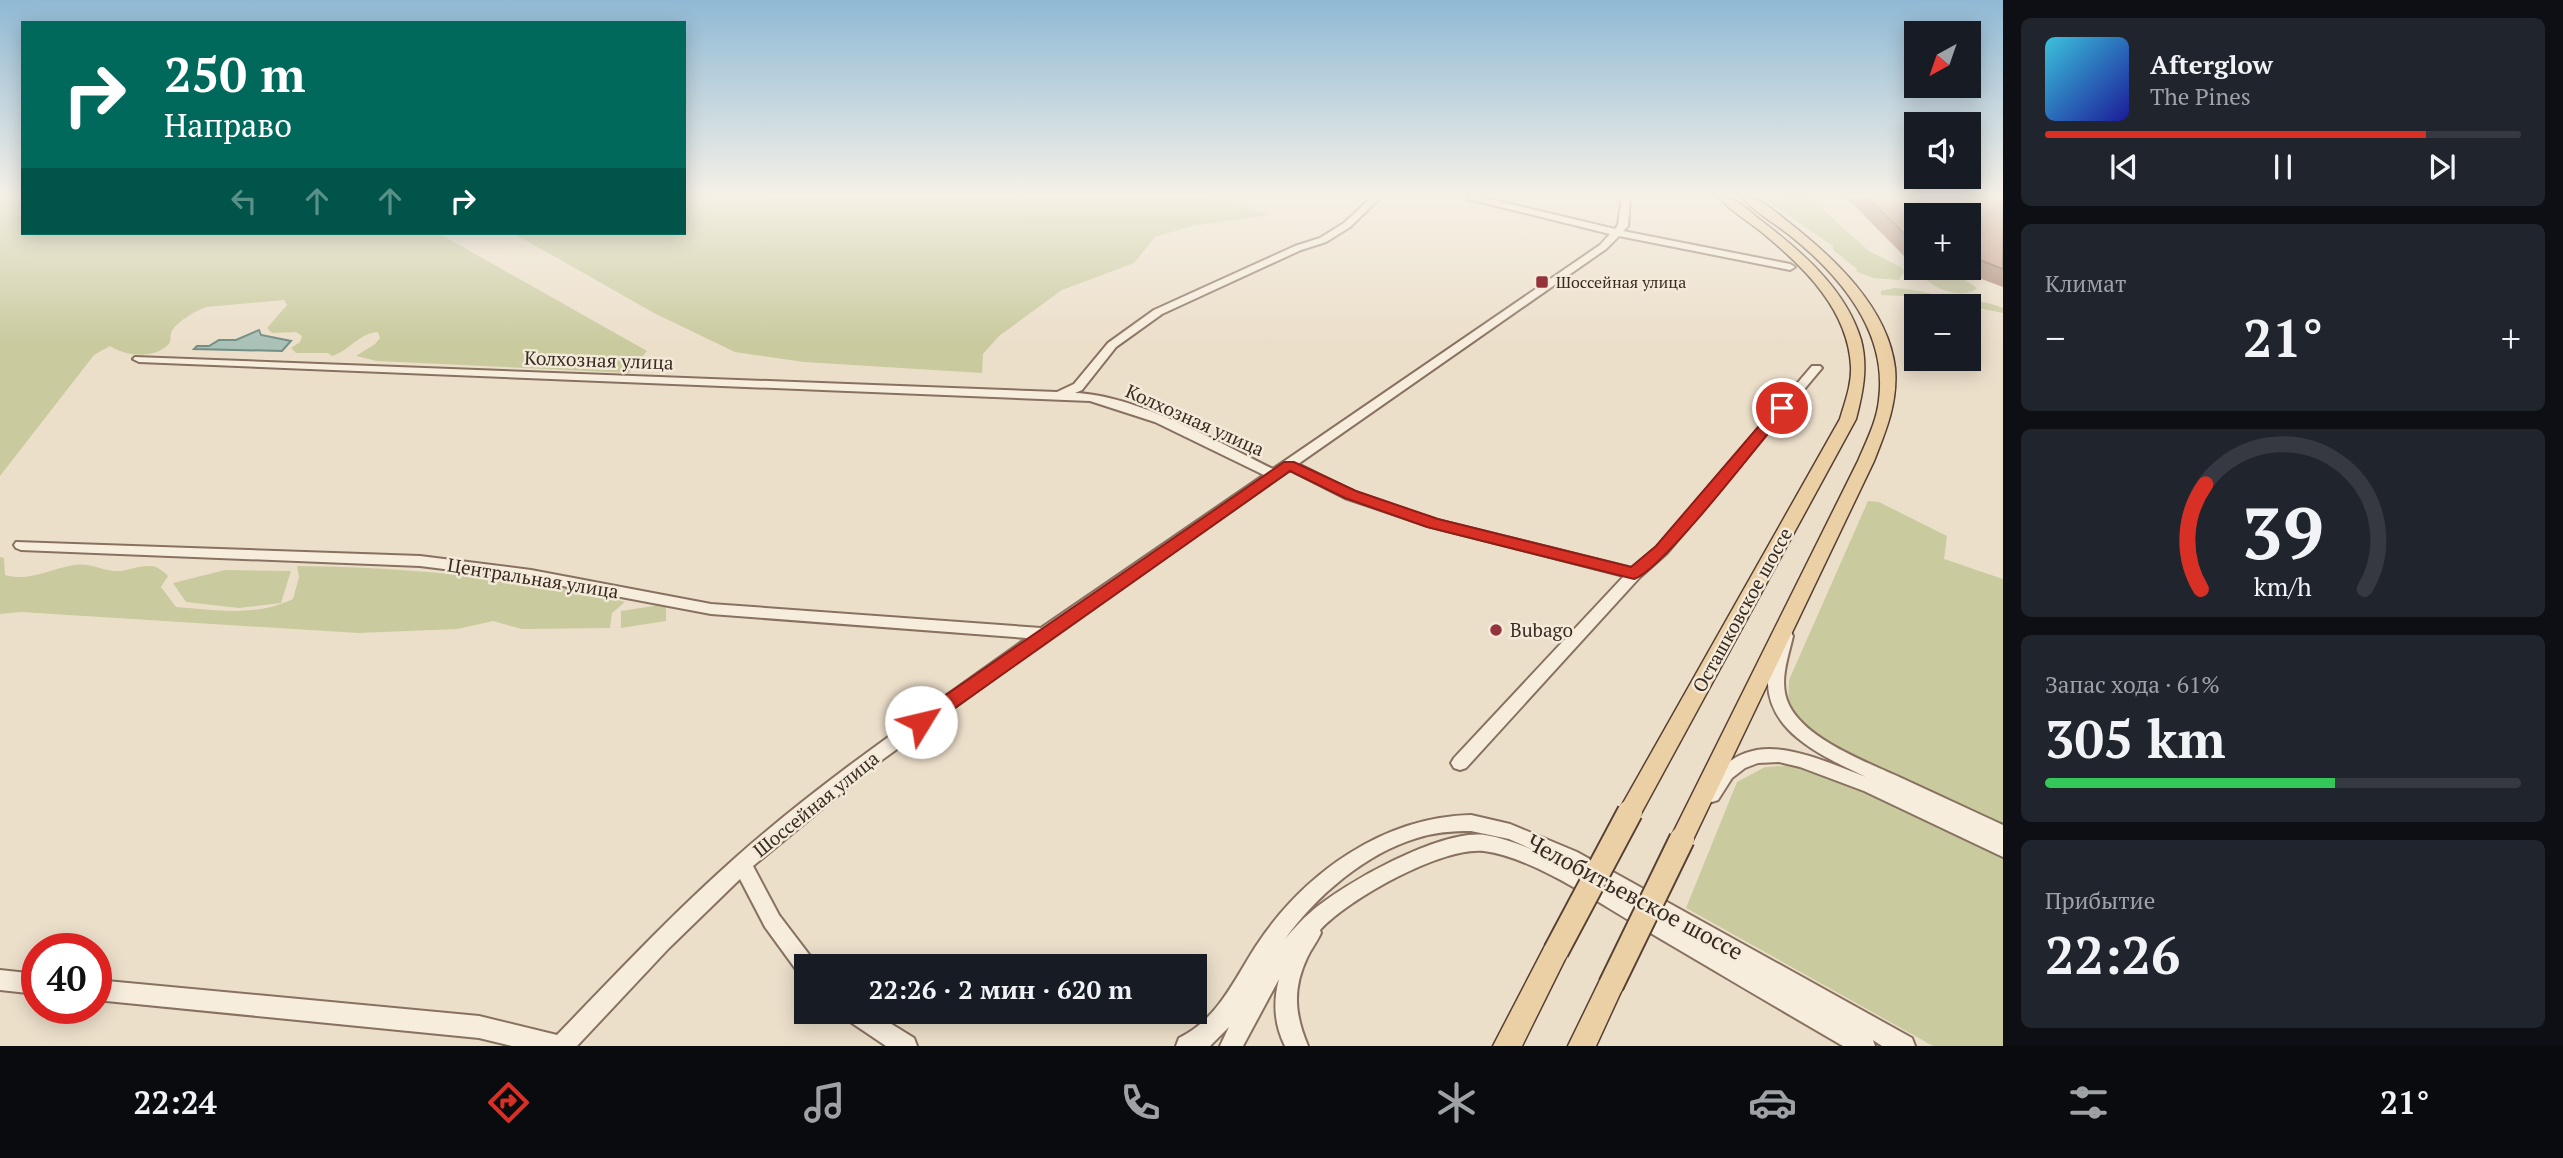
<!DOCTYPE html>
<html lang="ru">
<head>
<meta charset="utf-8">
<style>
  :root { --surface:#171b24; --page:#20242c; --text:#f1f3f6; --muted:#9ea1a6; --line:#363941; --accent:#d93025 }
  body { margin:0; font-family:"PT Serif",serif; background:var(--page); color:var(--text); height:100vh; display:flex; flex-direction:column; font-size:26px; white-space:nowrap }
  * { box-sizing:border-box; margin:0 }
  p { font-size:23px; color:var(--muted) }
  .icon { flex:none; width:38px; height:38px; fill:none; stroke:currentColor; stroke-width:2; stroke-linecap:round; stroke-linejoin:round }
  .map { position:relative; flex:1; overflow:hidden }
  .side { display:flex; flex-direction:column; gap:18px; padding:18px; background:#0d0f14; width:560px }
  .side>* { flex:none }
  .banner { position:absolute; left:21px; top:21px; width:665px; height:214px; border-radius:0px; box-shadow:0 4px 18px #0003; background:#00695c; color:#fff; overflow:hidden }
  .needle { width:46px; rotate:220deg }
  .fabs { position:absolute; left:1904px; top:21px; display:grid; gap:14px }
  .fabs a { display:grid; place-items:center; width:77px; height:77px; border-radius:0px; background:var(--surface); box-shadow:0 4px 18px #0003; font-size:35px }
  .speed { position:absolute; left:21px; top:933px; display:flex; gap:14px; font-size:35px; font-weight:700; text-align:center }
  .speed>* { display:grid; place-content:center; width:91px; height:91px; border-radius:50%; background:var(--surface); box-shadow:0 4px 18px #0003; line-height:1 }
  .speed .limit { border:10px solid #d22; background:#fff; color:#111 }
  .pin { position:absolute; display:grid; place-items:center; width:60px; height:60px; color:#fff; margin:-30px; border:4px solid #fff; border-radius:50%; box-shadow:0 2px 7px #0007 }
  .me { position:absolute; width:77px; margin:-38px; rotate:54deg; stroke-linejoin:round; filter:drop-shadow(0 0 5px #0008) }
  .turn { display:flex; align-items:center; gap:24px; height:147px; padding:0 28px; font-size:32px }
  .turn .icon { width:91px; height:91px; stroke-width:2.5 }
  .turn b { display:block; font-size:49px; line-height:60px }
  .lanes { display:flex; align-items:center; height:66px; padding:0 28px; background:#0003; justify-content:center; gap:35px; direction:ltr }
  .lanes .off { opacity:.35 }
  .big { font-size:52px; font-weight:800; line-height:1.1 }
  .side .card { flex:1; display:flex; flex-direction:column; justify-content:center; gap:10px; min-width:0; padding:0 24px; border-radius:10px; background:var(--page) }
  .side .dial { align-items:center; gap:0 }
  .dial svg { height:182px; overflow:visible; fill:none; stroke:var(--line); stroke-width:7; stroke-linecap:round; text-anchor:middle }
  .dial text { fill:var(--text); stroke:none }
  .song { display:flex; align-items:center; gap:21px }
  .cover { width:84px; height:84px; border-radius:10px; background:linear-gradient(135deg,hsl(190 70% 55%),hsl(240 70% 35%)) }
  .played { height:7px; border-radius:4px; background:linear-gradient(90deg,var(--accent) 80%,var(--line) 80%) }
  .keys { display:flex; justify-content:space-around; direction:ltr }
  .heat { display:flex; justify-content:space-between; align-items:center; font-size:38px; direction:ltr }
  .charge { height:10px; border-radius:5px; background:linear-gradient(90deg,#34c759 61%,var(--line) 0) }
  .trip { position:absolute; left:794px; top:954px; width:413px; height:70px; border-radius:0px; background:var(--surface); box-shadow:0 4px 18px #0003; font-weight:800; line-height:70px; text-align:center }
  .menu { display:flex; height:112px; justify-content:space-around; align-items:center; background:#090b0e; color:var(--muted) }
  .menu .icon { width:49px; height:49px }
  .menu .selected { color:var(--accent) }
  .menu b { font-size:32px; color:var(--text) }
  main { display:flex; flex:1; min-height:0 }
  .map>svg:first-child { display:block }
  .green { fill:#c9ca9e }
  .water { fill:#aac1b8; stroke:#718f85; stroke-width:2 }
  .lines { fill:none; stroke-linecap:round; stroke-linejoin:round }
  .minor-casing { stroke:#887160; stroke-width:4 }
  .major-casing { stroke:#564033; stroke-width:3 }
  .minor { fill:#f7eddd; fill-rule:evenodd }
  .major { fill:#ebd0a6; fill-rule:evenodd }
  .major-bridge-casing { stroke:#564033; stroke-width:28; stroke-linecap:butt }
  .major-bridge { stroke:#ebd0a6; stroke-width:24 }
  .wall { fill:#ab8471 }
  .building { fill:#c79983; stroke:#8b6b5c; stroke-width:2 }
  .route { fill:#d93025; stroke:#8d1f18; stroke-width:2 }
  .poi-dot { fill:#93343d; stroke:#f4ead9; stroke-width:2.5 }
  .labels { text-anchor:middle; stroke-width:5; stroke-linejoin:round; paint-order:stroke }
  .far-poi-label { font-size:16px; fill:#392b22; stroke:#f4ead9; text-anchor:start }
  .street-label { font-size:19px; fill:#392b22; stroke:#f4ead9 }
  .poi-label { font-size:19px; fill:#392b22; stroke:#f4ead9; text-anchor:start }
  .near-street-label { font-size:23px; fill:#392b22; stroke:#f4ead9 }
</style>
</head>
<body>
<main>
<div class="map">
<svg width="2003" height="1046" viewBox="0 0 2003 1046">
  <rect width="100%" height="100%" fill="#ecdfca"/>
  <path class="green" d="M 0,197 L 23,197 L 23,233 L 438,233 L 647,351 L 629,373 L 377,361 L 356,356 L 375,344 L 380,338 L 378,332 C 357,334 351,350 332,356 L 328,353 L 296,353 L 291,348 L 300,342 L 302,336 L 296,332 L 272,333 L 267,328 L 287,305 L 284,300 L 206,307 C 197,310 174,323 171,333 C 170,336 171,341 169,344 C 154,359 128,357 110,346 L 94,355 L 0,476 Z
    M 684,197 L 1208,197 L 1269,215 L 1192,226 L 1155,237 L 1134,263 L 1062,290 L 999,336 L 983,354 L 982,373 L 804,362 L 735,352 L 654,313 L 513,233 L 684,233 Z
    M 1761,197 L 1812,200 L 1869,251 L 1902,268 L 1904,272 L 1899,280 L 1873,278 L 1855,271 L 1858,270 L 1833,250 L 1833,246 Z
    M 1931,273 L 1959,276 L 1977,288 C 1965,300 1934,290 1924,277 Z
    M 1895,288 C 1914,289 1931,294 1949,298 C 1968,301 1985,300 2003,308 L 2003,313 L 1926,297 L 1881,295 L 1881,291 Z
    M 1868,501 L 1879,502 L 1947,536 L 1944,559 L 2003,579 L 2003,827 C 1956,806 1810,750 1790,706 C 1787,699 1789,687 1789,680 Z
    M 0,557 L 4,558 L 5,575 C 30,582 49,569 74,565 C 90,562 102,571 117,571 C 128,571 139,565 150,566 C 157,566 163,571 168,576 L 161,587 L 176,607 C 217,610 255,617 293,599 L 299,577 L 297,566 C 399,567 499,577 600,592 L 610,598 L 625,602 L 612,613 L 610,628 L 522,629 L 493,621 L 457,629 L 358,633 L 21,612 L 0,614 Z
    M 225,570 L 291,571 L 281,603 L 239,608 L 186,602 L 173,583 Z
    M 666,604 L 666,621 L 621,628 L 621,611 Z
    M 1796,765 L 1856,786 L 2003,858 L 2003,1046 L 1933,1046 L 1686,908 L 1737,782 L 1765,767 Z"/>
  <path class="water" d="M 259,330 L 261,335 L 291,341 L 282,351 L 194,349 L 197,346 L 209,346 L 219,340 L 236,340 Z"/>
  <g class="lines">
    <g class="minor-casing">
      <path id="minor" d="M 1372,197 L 1381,197 L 1350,227 L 1326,242 L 1301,250 L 1162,314 L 1116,347 L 1082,390 L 1075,393 C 1136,395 1218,442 1273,469 L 1600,245 L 1610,234 L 1468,199 L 1467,197 L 1481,197 L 1615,229 L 1618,225 L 1622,197 L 1630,197 L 1628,226 L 1623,231 L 1790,264 L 1795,267 L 1790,270 L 1619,236 L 1606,249 L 1298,464 L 1355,492 L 1437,520 L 1632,568 L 1657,547 L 1812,366 L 1820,366 L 1822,368 L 1667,553 L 1640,577 L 1466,768 L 1460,770 L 1454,768 L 1451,763 L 1454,758 L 1624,576 L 1428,526 L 1345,498 L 1290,470 L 1050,638 L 875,765 L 753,866 L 779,915 L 814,961 L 817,966 L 807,966 L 807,978 L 800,975 L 765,927 L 740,879 L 669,948 L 577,1046 L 512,1046 L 479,1038 L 96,1000 L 96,980 L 479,1016 L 557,1035 C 615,975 672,914 734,859 C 825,778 928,709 1027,638 L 711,614 L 531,580 L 420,566 L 21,550 L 16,548 L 14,545 L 16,542 L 420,556 L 531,570 L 711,604 L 1041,628 L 1264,475 L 1155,422 L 1090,401 L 139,362 L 133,359 L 135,357 L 1057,392 L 1074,384 L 1108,343 L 1154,310 L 1295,246 L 1320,238 L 1344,223 Z
        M 1785,630 L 1791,632 L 1793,636 C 1788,658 1778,683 1789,705 C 1807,742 1875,765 1910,782 C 1941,796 1972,811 2003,825 L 2003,857 L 1864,791 L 1800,767 L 1779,762 L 1758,763 L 1745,768 L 1732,778 L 1718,800 L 1712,802 L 1706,800 L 1703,795 C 1741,720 1806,754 1866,777 C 1827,758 1770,735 1768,684 C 1767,668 1774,652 1777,636 L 1779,632 Z
        M 1471,815 L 1510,824 L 1577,852 L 1912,1038 L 1915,1046 L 1882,1046 L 1873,1040 L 1875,1046 L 1843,1046 C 1774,1006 1705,965 1637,925 C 1594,900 1534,858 1484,851 C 1443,846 1348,899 1320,930 L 1321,933 C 1317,942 1311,949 1307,958 C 1292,990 1295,1015 1308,1046 L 1285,1046 C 1274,1024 1273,1002 1279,979 L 1243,1046 L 1220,1046 L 1229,1027 L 1210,1046 L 1176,1046 L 1179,1038 C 1218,1019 1234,980 1256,946 C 1304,873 1383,817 1471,815 ZM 1471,831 L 1509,839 L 1556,860 C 1533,850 1510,839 1485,835 C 1441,829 1344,883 1311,912 C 1301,920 1293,930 1285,939 C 1316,896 1366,853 1417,838 C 1435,832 1452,831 1471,831 Z
        M 0,970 L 37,974 L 37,994 L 0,990 Z
        M 843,1012 L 872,1012 L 914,1038 L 917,1046 L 886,1046 L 846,1019 Z"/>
    </g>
    <g class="major-casing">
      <path id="major" d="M 1719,197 C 1736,197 1746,208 1759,219 C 1800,250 1846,289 1861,340 C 1868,367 1863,392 1856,419 L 1638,819 L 1630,822 L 1622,819 L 1618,812 L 1840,419 C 1845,402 1852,384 1851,366 C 1848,310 1805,268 1764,234 C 1750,222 1730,211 1719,197 Z
        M 1742,197 C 1760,197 1773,210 1787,221 C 1833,257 1888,307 1895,368 C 1898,402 1886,431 1874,461 L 1690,846 L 1682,849 L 1674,846 L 1670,839 L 1858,461 C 1866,442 1877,421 1879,400 C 1888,332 1841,277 1792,237 C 1776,224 1754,212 1742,197 Z
        M 1556,939 L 1565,942 L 1569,951 L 1522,1046 L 1493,1046 L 1547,942 Z
        M 1611,972 L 1620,976 L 1624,985 L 1596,1046 L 1568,1046 L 1602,976 Z"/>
    </g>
    <use href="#minor" class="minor"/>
    <use href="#major" class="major"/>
    <g class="major-bridge-casing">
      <path id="major-bridge" d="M 1556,951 L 1630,812
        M 1611,985 L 1682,839"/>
    </g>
    <use href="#major-bridge" class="major-bridge"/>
  </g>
  <path class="wall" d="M 1846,197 L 2003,197 L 2003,287 L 1952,268 L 1969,268 L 1969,215 L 1916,215 L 1916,260 L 1904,256 Z"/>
  <path class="building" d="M 1867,197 L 2003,197 L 2003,269 L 1969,256 L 1969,215 L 1916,215 L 1916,243 L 1912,241 Z"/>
  <linearGradient id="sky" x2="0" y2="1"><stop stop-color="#8fb9d5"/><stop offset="0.57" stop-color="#f6f1e7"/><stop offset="1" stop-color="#f6f1e7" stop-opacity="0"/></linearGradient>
  <rect width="2003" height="343" fill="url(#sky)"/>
  <path class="route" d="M 1782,404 L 1788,408 L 1786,411 C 1762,440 1661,572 1634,579 L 1427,527 L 1345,498 L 1290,471 L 928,727 L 921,729 L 914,727 L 911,722 L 914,717 L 1284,462 L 1294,462 L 1356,491 L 1438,519 L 1631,567 L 1656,546 L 1777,405 Z"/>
  <g class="poi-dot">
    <rect x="1535" y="275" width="14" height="14" rx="3.5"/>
    <circle cx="1496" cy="630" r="7"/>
  </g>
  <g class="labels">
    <g class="far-poi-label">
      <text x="1556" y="288">Шоссейная улица</text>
    </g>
    <g class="street-label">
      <text transform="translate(599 360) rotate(2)" y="7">Колхозная улица</text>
      <text transform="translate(1195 420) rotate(24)" y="7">Колхозная улица</text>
      <text transform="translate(533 578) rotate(9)" y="7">Центральная улица</text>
      <text transform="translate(1742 610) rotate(-61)" y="7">Осташковское шоссе</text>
      <text transform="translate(816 804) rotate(-39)" y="7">Шоссейная улица</text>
    </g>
    <g class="poi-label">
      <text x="1510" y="637">Bubago</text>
    </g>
    <g class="near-street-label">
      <text transform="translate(1635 897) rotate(28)" y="8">Челобитьевское шоссе</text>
    </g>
  </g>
</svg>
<div class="fabs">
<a><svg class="needle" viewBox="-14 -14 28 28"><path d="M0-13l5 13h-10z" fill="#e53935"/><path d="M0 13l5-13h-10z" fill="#9ea1a6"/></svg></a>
<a><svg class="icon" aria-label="sound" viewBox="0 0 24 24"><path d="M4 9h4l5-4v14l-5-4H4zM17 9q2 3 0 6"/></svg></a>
<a>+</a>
<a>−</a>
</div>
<div class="speed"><div class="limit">40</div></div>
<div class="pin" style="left:1782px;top:408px;background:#d93025"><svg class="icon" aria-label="arrive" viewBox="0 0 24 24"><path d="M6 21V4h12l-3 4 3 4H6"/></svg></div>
<svg class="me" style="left:921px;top:722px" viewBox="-20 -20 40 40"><circle r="19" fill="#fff"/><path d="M0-13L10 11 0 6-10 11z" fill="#d93025"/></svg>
<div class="trip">22:26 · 2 мин · 620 m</div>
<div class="banner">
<div class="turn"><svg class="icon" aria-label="right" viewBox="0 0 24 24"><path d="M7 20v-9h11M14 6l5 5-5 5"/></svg><div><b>250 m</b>Направо</div></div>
<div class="lanes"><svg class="icon off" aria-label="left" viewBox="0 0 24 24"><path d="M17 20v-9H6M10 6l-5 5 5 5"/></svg><svg class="icon off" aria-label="ahead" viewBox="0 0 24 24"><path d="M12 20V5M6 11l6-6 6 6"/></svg><svg class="icon off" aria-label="ahead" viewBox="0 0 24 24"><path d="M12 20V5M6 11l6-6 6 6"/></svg><svg class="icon" aria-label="right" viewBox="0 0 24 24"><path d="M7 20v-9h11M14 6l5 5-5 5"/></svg></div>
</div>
</div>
<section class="side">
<div class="card">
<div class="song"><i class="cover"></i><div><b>Afterglow</b><p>The Pines</p></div></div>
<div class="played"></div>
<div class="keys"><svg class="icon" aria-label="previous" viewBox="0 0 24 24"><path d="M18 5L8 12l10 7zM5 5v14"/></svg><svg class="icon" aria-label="pause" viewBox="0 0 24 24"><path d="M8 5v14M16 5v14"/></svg><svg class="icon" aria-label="next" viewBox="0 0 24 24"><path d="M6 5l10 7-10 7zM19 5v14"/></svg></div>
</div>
<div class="card"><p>Климат</p>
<div class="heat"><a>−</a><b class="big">21°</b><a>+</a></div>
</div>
<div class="card dial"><svg viewBox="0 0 100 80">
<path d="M14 69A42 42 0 1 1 86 69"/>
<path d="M14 69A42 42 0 0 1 16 23" stroke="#d93025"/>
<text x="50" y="56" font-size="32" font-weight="700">39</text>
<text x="50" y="72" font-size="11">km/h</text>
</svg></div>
<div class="card"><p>Запас хода · 61%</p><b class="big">305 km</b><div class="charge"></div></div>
<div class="card"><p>Прибытие</p><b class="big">22:26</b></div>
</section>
</main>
<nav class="menu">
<b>22:24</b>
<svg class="icon selected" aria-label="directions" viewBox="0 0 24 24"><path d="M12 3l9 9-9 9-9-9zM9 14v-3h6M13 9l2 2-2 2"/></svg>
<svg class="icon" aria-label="music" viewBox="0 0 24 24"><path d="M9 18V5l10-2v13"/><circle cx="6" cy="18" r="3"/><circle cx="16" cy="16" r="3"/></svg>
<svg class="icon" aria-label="phone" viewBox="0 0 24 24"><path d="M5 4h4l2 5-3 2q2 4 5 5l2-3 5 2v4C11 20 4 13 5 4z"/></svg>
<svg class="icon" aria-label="climate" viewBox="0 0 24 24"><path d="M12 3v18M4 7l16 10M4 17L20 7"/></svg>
<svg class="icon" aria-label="car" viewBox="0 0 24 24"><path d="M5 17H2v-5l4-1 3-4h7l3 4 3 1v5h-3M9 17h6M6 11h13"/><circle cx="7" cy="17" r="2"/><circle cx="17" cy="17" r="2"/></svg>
<svg class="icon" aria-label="filters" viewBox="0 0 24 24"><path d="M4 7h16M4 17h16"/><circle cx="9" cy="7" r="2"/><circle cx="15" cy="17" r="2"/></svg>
<b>21°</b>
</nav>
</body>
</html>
